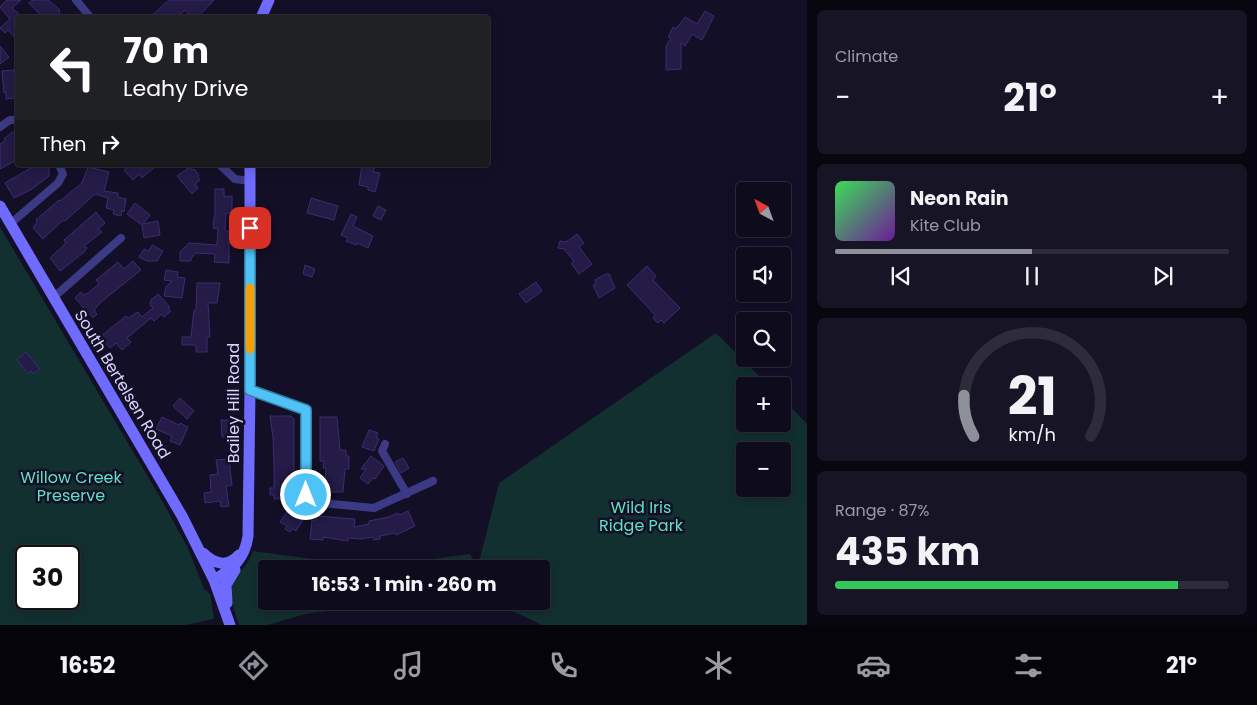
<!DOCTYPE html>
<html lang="en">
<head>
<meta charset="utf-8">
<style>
  :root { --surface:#0e0b1c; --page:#171425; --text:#f1f3f6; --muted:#9b9ba3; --line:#2e2b3b; --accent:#8c9099 }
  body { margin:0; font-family:Poppins,sans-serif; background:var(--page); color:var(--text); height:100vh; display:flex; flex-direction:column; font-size:19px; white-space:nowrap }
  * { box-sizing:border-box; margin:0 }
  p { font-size:16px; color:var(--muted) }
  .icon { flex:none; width:28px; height:28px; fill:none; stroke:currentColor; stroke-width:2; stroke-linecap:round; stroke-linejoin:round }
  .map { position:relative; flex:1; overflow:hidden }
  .sheet { display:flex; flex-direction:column; gap:10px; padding:10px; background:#08060f; width:450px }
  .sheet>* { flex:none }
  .banner { position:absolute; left:15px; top:15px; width:475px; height:152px; border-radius:5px; box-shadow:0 2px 12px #0003,0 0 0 1px var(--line); background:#202124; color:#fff; overflow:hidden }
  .needle { width:32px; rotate:319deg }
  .controls { position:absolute; left:736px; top:182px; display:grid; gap:10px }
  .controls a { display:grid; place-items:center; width:55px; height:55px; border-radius:5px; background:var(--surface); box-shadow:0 2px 12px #0003,0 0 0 1px var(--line); font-size:25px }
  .speed { position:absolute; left:15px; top:545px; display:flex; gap:10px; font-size:25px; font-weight:700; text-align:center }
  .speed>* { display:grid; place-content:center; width:65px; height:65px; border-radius:50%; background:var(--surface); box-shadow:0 2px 12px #0003,0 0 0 1px var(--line); line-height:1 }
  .speed .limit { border:2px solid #111; border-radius:8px; background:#fff; color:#111 }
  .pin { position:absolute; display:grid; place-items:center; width:42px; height:42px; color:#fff; margin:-21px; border-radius:10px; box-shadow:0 2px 8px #0006 }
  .me { position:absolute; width:55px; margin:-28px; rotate:0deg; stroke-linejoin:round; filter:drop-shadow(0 0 4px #0008) }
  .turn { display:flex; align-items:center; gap:18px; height:105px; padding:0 25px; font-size:22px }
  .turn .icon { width:65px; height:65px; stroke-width:2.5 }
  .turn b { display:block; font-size:35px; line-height:42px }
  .then { display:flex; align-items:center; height:48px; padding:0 25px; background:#0003; gap:10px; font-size:19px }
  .big { font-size:38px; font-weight:700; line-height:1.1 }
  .sheet .widget { flex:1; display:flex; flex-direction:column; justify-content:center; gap:8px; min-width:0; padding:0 18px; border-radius:8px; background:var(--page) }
  .sheet .dial { align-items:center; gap:0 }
  .dial svg { height:130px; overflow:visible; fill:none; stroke:var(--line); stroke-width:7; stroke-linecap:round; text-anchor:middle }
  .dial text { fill:var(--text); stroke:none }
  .song { display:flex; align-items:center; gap:15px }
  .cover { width:60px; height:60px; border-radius:8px; background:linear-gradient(135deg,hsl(130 70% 55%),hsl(280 70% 35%)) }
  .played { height:5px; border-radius:2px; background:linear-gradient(90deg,var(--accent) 50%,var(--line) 50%) }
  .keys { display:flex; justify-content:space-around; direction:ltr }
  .heat { display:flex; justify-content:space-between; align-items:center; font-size:28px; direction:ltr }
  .charge { height:8px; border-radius:4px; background:linear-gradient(90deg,#34c759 87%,var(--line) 0) }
  .trip { position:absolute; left:258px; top:560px; width:292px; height:50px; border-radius:5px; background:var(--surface); box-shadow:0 2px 12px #0003,0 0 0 1px var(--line); font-weight:700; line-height:50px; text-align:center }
  .menu { display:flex; height:80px; justify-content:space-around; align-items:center; background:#06040b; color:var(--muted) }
  .menu .icon { width:35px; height:35px }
  .menu .active { color:var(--accent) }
  .menu b { font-size:22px; color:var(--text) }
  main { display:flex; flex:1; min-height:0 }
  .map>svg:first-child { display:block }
  .green { fill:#12302f; fill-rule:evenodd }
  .building { fill:#241b47; stroke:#3b2d73 }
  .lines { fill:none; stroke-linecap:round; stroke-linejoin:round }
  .minor { stroke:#3d3a85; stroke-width:8 }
  .secondary { stroke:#6f6bff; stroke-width:11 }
  .route-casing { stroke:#337fa1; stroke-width:12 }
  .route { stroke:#4fc3f7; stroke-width:9 }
  .slow { stroke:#f59e0b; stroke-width:9 }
  .labels { text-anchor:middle; stroke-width:5; stroke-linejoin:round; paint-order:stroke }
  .street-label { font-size:16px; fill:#d9d4ff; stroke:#130f26 }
  .park-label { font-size:16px; fill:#5fe0c0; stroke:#130f26 }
</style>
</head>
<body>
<main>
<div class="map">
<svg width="807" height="625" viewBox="0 0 807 625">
  <rect width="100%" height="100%" fill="#130f26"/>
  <path class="green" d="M 0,227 L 160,497 L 188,548 L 204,589 L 210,594 L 214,619 L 185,625 L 0,625 ZM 26,556 L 69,556 L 69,599 L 26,599 Z
    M 716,333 L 769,386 L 745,386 L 745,424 L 782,424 L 783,399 L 807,424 L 807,625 L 542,625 L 491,601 L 541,601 L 541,569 L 266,569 L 266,601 L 409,601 L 305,614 L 268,625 L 239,625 C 235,612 226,591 235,578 C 242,569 249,563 253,551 L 374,567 L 470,554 L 478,566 L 499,483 ZM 745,451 L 782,451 L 782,489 L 745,489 Z"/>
  <path class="building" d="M 7,0 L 21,0 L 12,8 L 18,13 L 18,41 L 8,30 L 5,33 L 0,28 L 10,19 L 0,7 Z
    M 33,0 L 48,0 L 60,10 L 59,12 L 63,18 L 43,18 L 29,3 Z
    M 169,0 L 214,0 L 197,18 L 192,18 L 185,10 L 176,18 L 149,18 Z
    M 705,11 L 714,16 L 702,40 L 692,34 L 685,46 L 681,43 L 681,69 L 666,70 L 666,46 L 671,38 L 668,37 L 673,27 L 676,29 L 685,17 L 697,24 Z
    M 0,46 L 9,57 L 0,64 Z
    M 14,70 L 14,73 L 18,72 L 16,98 L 6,99 L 6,92 L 4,93 L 2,71 Z
    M 12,132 L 18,135 L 18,159 L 0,169 L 0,144 L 5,141 L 4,139 Z
    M 29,165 L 49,165 L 49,176 L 32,189 L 14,198 L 5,183 L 31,168 Z
    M 130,165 L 157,165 L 142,178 L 139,174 L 133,180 L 124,170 Z
    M 362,165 L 375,165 L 373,172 L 380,173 L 375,192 L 368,190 L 368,187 L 359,185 Z
    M 88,167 L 109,172 L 104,191 L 118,193 L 118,197 L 126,199 L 124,212 L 122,210 L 121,216 L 113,214 L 114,210 L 106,208 L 108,198 L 95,194 L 65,221 L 63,220 L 43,239 L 33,228 L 37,222 L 36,220 L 59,200 L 60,201 L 82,183 Z
    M 190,167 L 192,170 L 194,169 L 199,175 L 198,177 L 200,180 L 195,184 L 198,188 L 192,194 L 177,176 Z
    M 215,189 L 224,189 L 224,197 L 232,196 L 232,213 L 226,213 L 225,231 L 229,231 L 229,263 L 214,262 L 215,254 L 196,253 L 191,258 L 191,261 L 180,261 L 180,252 L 189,243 L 217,245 L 218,229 L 213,228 L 214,217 L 215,217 Z
    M 311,198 L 338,206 L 334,220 L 307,213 Z
    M 135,203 L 150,215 L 143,224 L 158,221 L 160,235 L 144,238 L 142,225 L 127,214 Z
    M 378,206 L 386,210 L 381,220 L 373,216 Z
    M 96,212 L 105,223 L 98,229 L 102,232 L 84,246 L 87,248 L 83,253 L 60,271 L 50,258 L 66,243 L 64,240 Z
    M 351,214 L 357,217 L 353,226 L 373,236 L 368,248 L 357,243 L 356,245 L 346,241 L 348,238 L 341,235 Z
    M 577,234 L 584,243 L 579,247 L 592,264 L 579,274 L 571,263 L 574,261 L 564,249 L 558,248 L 560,241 L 566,242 Z
    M 152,245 L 163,251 L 157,261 L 147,261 L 139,257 L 144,249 L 149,251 Z
    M 133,261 L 141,270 L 101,302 L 94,310 L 97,314 L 93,318 L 75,298 L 81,292 L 84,296 L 86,293 L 87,294 L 99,284 L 96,280 L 118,262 L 124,269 Z
    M 305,265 L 315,269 L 312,277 L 303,274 Z
    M 647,266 L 656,276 L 653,280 L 680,308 L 664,323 L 661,320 L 658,323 L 653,318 L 655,315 L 627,285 Z
    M 166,270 L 178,272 L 177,277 L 185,278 L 182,298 L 164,296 L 166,287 L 172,281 L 164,280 Z
    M 606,274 L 609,274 L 615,288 L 599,298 L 593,285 L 596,284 L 595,280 Z
    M 536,282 L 542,291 L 526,303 L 519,294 Z
    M 197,283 L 220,283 L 217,303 L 208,303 L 210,337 L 207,337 L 207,352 L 196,352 L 196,345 L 182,345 L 182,337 L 191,337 L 194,310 L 196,310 Z
    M 158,294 L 170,307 L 168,308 L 171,311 L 164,317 L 162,314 L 154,321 L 151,318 L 127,338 L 131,342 L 122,350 L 116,343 L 110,348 L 100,337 L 126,316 L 128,318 L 138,312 L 142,317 L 153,308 L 150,305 L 151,300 Z
    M 26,352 L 40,369 L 33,374 L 31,371 L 28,374 L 17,360 Z
    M 180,398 L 194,411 L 187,419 L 173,406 Z
    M 270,416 L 291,416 L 294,419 L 294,472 L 293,472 L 293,480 L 291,480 L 292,498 L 274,499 L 274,495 L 270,495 L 270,488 L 274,488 L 274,466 L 273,438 Z
    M 162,417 L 179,425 L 180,423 L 188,427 L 180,445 L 170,441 L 172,436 L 156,429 Z
    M 320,417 L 337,417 L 340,450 L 346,450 L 346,456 L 349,456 L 349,469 L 345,469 L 343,492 L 324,492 L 326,468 L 323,468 L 324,461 L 320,461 Z
    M 221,420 L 233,420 L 236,437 L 222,437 Z
    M 369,430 L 378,433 L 376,438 L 379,439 L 374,451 L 362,447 Z
    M 371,456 L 384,466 L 375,479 L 373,478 L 368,484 L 360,478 L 366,469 L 361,469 Z
    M 403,458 L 409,468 L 401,473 L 395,462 Z
    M 229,459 L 232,485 L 226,486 L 229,506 L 221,507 L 220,501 L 205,503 L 204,493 L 211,492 L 210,475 L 218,474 L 216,460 Z
    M 290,507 L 305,517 L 296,531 L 292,529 L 290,532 L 285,529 L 287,526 L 280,522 Z
    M 408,511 L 415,526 L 396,535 L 395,533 L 380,536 L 380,539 L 374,540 L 373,537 L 361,539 L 348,538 L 348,541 L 323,537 L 323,540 L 310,539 L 312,520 L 317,520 L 317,516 L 355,519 L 354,527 L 369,524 L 369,521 L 389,517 L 397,513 L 400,515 Z"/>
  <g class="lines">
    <path class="minor" d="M 76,0 L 91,18
      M 0,127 L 10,120 L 18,120
      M 220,165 L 235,179 L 250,181
      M 10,224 L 58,183 L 63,174 L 59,165
      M 54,297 L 121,238
      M 250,390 L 306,410 L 306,495 L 311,502 L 374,508 L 433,481
      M 385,444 L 382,451 L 407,494"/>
    <path class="secondary" d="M 261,18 L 269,0
      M 0,206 L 182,516 L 214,580 L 230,625
      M 203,553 C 214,564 227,568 239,555
      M 214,580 C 233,569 245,558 248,536 L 250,390 L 250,165
      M 227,603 L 226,585 L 235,570"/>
  </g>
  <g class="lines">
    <g class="route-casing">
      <path id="route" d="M 250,228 L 250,390 L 306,410 L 306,495"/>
    </g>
    <use href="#route" class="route"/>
    <path class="slow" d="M 250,349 L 250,288"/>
  </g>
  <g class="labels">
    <g class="street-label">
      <text transform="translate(123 384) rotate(59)" y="6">South Bertelsen Road</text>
      <text transform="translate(233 403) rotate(-90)" y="6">Bailey Hill Road</text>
    </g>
    <g class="park-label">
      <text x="71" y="483">Willow Creek<tspan x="71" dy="18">Preserve</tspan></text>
      <text x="641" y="513">Wild Iris<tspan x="641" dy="18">Ridge Park</tspan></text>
    </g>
  </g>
</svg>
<div class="controls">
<a><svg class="needle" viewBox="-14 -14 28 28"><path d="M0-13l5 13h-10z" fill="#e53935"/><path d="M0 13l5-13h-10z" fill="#9b9ba3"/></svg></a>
<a><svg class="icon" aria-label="sound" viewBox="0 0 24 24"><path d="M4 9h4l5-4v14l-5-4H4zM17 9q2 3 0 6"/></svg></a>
<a><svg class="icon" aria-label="search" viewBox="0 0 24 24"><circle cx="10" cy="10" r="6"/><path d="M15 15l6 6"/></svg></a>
<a>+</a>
<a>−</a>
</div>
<div class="speed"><div class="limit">30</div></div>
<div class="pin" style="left:250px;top:228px;background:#d93025"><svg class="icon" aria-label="arrive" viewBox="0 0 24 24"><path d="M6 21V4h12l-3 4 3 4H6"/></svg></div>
<svg class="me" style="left:306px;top:495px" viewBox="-20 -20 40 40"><circle r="17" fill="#4fc3f7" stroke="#fff" stroke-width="3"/><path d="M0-11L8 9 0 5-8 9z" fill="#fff"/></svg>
<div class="trip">16:53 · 1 min · 260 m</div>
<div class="banner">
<div class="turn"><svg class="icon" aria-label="left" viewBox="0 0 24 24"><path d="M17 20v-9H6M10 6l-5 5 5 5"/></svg><div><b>70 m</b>Leahy Drive</div></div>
<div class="then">Then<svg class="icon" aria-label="right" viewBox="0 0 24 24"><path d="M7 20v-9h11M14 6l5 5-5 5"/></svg></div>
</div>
</div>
<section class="sheet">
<div class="widget"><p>Climate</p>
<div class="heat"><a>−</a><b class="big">21°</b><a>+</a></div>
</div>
<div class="widget">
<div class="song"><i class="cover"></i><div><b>Neon Rain</b><p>Kite Club</p></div></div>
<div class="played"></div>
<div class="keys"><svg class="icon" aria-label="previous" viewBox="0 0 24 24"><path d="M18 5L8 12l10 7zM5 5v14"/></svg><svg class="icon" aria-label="pause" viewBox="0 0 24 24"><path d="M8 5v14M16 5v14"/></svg><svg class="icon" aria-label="next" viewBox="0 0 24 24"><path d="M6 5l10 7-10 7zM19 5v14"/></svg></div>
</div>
<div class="widget dial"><svg viewBox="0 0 100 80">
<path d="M14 69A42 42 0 1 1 86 69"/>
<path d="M14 69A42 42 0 0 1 8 44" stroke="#8c9099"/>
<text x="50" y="56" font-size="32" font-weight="700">21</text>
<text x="50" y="72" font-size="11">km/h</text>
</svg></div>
<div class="widget"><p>Range · 87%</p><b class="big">435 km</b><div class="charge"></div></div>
</section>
</main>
<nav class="menu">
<b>16:52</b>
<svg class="icon active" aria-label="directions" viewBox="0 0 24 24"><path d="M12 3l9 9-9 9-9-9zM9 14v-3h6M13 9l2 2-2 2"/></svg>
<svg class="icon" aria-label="music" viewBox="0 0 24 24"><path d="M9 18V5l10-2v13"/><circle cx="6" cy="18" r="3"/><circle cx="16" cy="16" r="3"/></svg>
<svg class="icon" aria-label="phone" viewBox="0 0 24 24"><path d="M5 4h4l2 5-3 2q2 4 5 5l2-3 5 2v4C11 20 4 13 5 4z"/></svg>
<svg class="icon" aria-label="climate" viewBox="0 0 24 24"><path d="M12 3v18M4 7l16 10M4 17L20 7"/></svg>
<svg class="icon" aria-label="car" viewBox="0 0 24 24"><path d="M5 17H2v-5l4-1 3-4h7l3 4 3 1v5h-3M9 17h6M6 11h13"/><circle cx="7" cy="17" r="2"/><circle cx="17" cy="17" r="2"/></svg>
<svg class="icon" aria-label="filters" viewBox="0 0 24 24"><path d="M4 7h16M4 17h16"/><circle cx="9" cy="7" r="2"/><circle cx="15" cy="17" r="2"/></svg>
<b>21°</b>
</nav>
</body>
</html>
